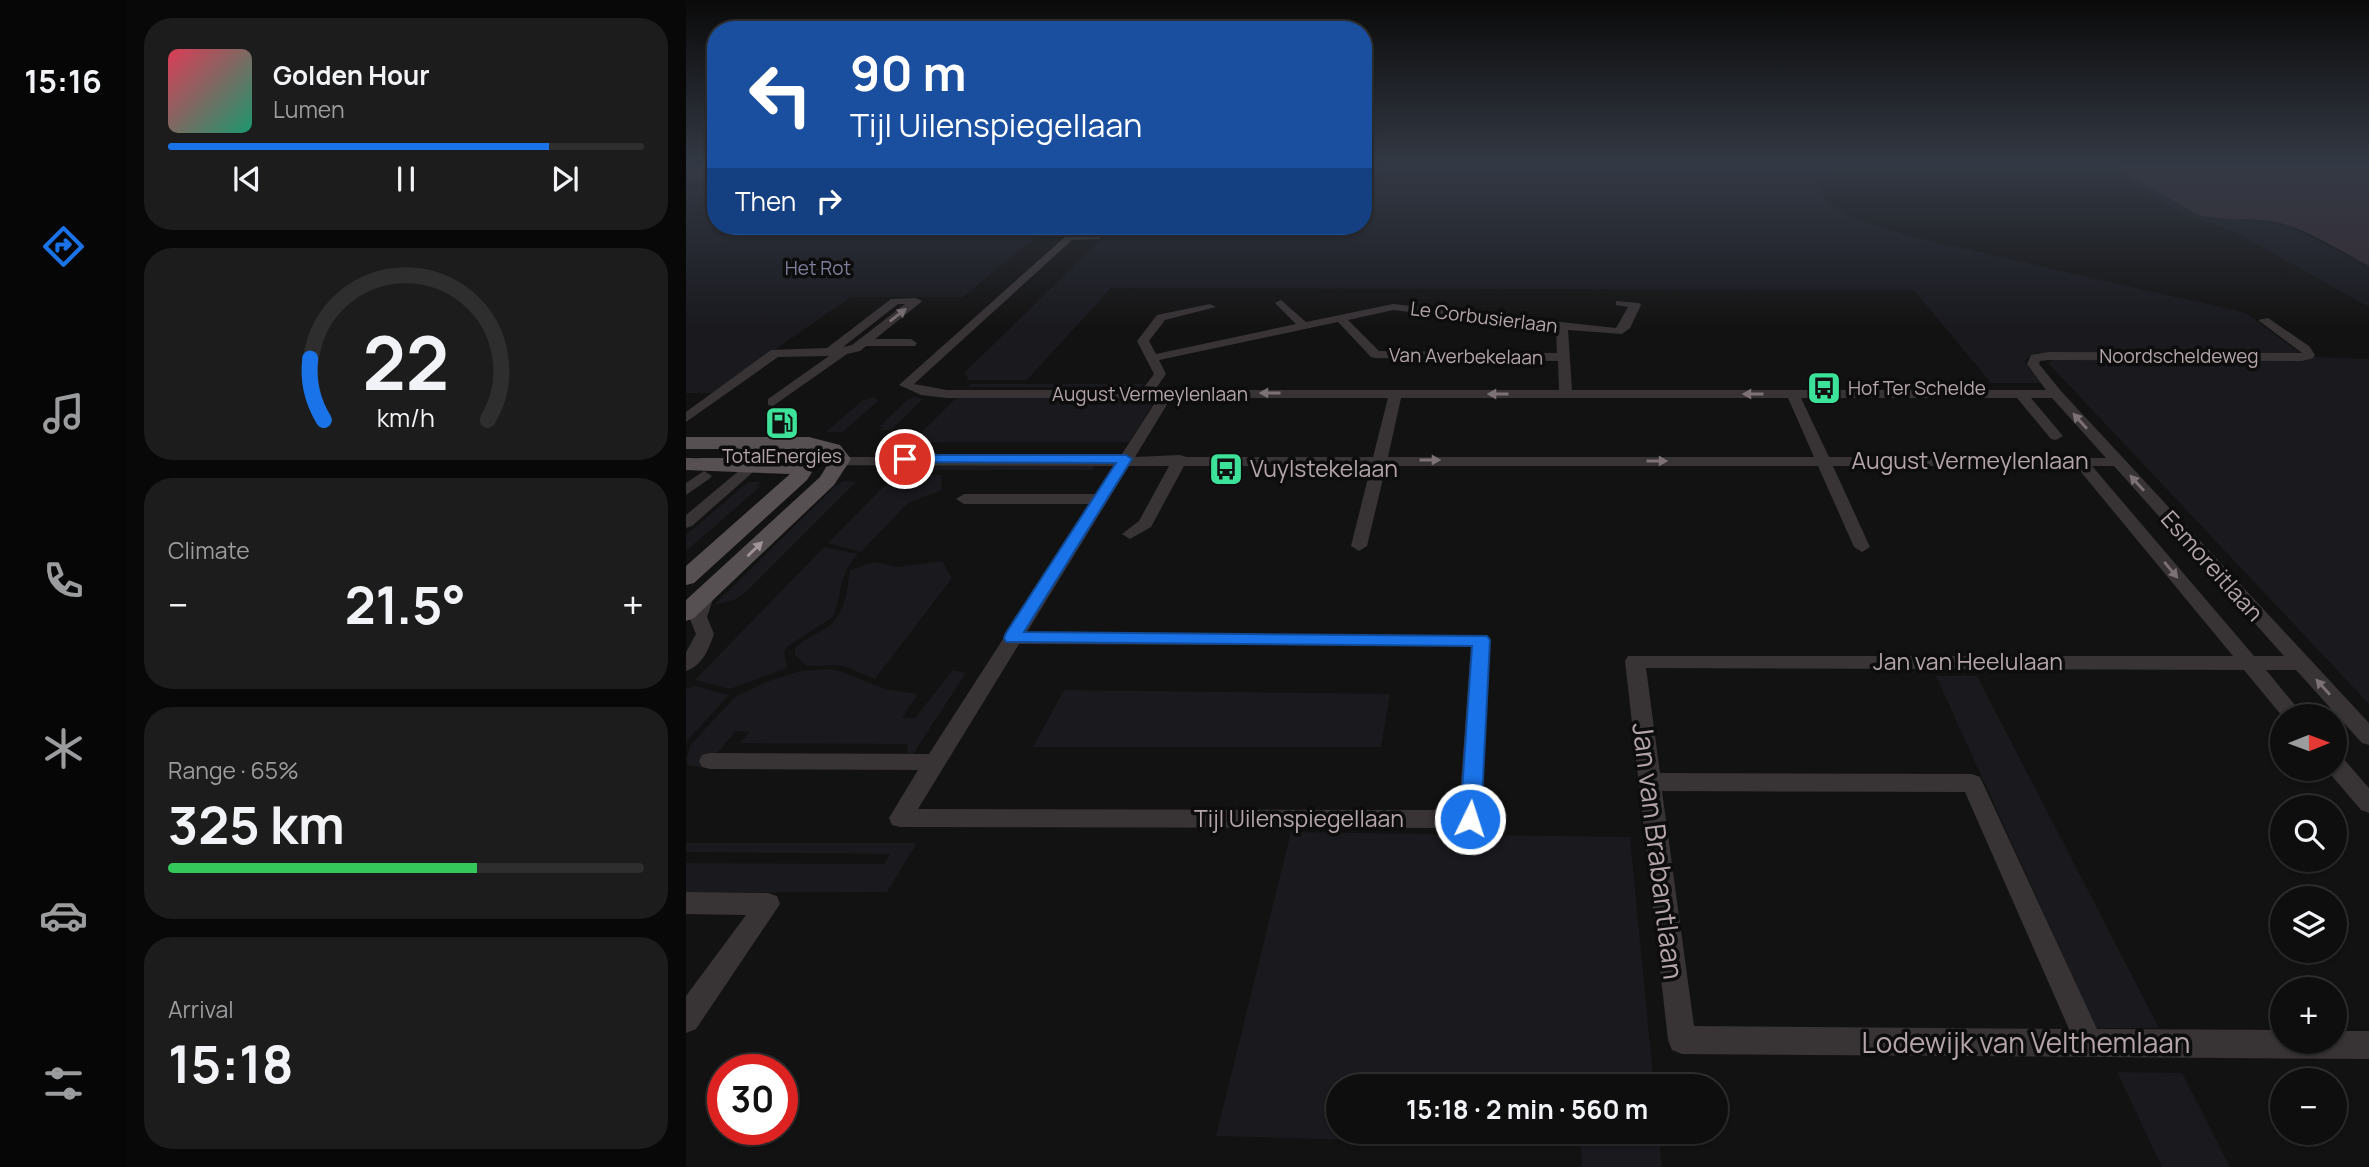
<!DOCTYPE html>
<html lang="en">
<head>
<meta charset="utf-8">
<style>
  :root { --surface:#0e0e0e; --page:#1c1c1c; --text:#f1f3f6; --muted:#9b9c9e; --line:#2e2e2e; --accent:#1a73e8 }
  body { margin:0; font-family:Manrope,sans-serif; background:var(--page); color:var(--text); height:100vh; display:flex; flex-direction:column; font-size:26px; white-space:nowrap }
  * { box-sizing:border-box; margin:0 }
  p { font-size:23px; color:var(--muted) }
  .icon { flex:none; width:38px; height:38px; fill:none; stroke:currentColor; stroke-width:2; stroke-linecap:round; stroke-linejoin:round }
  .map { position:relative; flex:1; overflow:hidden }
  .details { display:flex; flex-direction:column; gap:18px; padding:18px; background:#080808; width:560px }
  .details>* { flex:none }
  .banner { position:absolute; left:21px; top:21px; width:665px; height:214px; border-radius:28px; box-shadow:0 2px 5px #0004,0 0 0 2px var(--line); background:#1a4fa0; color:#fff; overflow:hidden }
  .needle { width:46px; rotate:89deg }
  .buttons { position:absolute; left:1584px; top:704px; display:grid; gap:14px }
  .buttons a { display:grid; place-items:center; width:77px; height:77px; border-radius:50%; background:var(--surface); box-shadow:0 2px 5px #0004,0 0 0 2px var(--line); font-size:35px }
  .speed { position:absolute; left:21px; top:1054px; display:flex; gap:14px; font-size:35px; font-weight:700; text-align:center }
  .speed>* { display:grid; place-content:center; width:91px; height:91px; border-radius:50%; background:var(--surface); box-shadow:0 2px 5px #0004,0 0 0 2px var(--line); line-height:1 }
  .speed .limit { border:10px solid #d22; background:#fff; color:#111 }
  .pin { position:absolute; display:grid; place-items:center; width:60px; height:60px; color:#fff; margin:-30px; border:4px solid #fff; border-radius:50%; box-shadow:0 2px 7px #0007 }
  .me { position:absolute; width:77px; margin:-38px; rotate:4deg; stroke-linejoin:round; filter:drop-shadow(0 0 5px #0008) }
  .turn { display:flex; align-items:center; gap:24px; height:147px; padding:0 28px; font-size:32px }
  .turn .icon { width:91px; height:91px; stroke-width:2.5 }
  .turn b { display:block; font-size:49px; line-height:60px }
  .then { display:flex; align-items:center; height:66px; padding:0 28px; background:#0003; gap:14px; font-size:26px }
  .big { font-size:52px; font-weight:700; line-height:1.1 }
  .details .widget { flex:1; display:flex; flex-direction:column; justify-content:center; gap:10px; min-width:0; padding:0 24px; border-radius:28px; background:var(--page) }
  .details .dial { align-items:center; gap:0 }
  .dial svg { height:182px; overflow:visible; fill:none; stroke:var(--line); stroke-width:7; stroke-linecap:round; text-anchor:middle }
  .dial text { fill:var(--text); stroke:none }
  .song { display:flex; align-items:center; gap:21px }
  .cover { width:84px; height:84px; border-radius:10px; background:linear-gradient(135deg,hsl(350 70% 55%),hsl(160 70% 35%)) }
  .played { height:7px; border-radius:4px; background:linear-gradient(90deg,var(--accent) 80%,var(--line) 80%) }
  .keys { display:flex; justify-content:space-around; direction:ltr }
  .heat { display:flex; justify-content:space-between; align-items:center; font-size:38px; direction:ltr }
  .charge { height:10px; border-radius:5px; background:linear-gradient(90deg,#34c759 65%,var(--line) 0) }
  .trip { position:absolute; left:640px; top:1074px; width:402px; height:70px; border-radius:35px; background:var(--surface); box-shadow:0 2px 5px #0004,0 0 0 2px var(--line); font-weight:700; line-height:70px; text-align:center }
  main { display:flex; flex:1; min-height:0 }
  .tabs { display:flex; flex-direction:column; width:126px; justify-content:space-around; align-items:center; background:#060606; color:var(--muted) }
  .tabs .icon { width:49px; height:49px }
  .tabs .current { color:var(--accent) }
  .tabs b { font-size:32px; color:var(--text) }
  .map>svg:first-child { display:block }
  .green { fill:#19191e }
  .water { fill:#362a32 }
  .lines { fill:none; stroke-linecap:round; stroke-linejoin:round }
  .minor { fill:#383335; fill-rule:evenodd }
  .major { fill:#575052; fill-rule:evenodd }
  .oneway { fill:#7c7275 }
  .oneway2 { fill:#a19498 }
  .route { fill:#1a73e8; stroke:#114b97; stroke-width:2 }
  .labels { text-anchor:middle; stroke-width:7; stroke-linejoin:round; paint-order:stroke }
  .far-park-label { font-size:19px; fill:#7d7e9c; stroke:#0e0d0d }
  .far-street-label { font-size:19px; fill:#b3a5aa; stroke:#0e0d0d }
  .far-poi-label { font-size:19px; fill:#b3a5aa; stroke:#0e0d0d; text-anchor:start }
  .street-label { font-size:23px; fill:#b3a5aa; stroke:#0e0d0d }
  .poi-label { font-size:23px; fill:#b3a5aa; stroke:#0e0d0d; text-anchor:start }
  .near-street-label { font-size:28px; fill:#b3a5aa; stroke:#0e0d0d }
</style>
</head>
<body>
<main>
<nav class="tabs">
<b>15:16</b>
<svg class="icon current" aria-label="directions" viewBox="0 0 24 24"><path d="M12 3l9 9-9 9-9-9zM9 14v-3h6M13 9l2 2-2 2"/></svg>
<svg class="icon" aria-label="music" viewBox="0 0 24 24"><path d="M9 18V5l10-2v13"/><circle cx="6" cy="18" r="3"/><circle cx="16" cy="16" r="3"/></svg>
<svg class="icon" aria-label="phone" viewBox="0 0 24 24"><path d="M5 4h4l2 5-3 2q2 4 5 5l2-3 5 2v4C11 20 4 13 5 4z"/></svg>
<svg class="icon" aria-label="climate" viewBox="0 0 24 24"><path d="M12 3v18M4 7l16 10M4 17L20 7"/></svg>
<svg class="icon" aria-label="car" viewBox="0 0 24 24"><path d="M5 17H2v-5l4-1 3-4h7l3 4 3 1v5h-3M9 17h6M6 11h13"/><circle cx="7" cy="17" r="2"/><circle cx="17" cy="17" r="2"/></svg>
<svg class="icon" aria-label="filters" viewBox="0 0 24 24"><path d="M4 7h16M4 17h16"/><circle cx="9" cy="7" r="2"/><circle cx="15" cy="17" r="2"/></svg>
</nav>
<section class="details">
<div class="widget">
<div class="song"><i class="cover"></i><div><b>Golden Hour</b><p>Lumen</p></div></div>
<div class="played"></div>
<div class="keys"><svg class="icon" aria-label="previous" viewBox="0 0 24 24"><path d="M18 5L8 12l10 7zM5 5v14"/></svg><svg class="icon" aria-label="pause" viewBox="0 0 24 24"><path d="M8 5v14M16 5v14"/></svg><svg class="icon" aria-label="next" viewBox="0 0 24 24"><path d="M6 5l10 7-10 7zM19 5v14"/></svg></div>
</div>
<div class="widget dial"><svg viewBox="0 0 100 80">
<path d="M14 69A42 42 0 1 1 86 69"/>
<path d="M14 69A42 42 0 0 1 8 42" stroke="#1a73e8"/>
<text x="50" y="56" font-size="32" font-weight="700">22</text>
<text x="50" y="72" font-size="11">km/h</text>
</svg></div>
<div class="widget"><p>Climate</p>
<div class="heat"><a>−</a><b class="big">21.5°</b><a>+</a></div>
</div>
<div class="widget"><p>Range · 65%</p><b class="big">325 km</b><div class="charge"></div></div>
<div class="widget"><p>Arrival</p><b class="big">15:18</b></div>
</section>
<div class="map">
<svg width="1683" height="1167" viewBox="0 0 1683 1167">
  <rect width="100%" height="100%" fill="#131212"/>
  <path class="green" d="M 0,166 L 30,166 L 30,226 L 363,226 L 277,297 L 165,297 L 26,393 L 0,393 Z
    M 677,166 L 1160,166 L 1133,183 L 1140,202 L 1172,220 L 1227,237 L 1560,313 L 1613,352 L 1606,354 L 1349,353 L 1338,361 L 1356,383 L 1305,383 L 1228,290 L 425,288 L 341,380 L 280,380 L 282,377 L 278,373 L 429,226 L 677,226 Z
    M 1415,166 L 1426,166 L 1526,219 L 1571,220 L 1600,225 L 1683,266 L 1683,307 L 1551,233 L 1500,215 Z
    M 1628,357 L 1683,359 L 1683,704 L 1362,363 L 1368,358 L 1618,360 Z
    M 285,384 L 460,384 L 451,388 L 281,387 Z
    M 188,397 L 193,400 L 157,432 L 140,432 L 177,400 Z
    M 228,397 L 237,399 L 205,430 L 194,430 L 197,427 L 193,427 L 221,400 Z
    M 271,397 L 471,397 L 443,442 L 236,442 L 229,439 Z
    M 230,465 L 408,466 L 406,470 L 225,470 Z
    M 209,475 L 255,475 L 256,490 L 222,503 L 175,552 L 142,543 Z
    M 158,481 L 170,482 L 59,593 L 48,600 L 28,605 L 149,486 Z
    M 62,482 L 75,482 L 71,486 L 75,486 L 0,551 L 0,535 Z
    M 138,547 L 172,554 C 150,579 158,590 147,617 L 102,646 L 98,651 L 101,668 L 44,689 L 9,680 Z
    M 256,561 L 266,578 L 189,679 L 155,665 L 121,666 L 109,655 L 109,648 C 117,639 126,636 137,630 C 160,617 160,593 164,570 L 188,562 L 211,567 Z
    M 143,669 L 154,671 L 199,689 L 232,694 L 216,718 L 229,718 L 267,670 L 280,673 L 225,757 L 222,757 L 221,744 L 54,743 L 64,732 L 50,731 L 19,767 L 4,766 L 0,762 L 5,744 L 50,696 L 83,681 L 114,671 Z
    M 1250,676 L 1291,676 L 1473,1028 L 1410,1028 Z
    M 9,686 L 43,695 L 0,742 L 0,689 Z
    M 378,690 L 704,694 L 695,747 L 347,747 Z
    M 605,832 L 944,837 L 968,1087 L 653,1087 L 653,1132 L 972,1132 L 976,1167 L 896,1167 L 895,1146 L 530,1136 Z
    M 0,843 L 231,843 L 201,892 L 0,893 L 0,863 L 198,864 L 204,854 L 0,852 Z
    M 1431,1072 L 1496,1073 L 1544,1167 L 1476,1167 Z"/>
  <path class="water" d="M 6,166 L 30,166 L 30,180 L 2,181 L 0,168 Z
    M 1426,166 L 1683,166 L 1683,266 C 1654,251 1621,228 1589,222 C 1563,217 1537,222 1512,215 Z"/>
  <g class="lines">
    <path class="minor" d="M 411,234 L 414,235 L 414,239 L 386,240 L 228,384 L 261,390 L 456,390 L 468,374 L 451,341 L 471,315 L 524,304 L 530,307 L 479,320 L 463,341 L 470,354 L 610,324 L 589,303 L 595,300 L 620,322 L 707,304 L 930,328 L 942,307 L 930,305 L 930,301 L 953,303 L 955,305 L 944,328 L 936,334 L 882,330 L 886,390 L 1360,390 L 1341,364 L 1345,355 L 1363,352 L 1616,353 L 1572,320 L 1582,318 L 1623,346 L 1629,355 L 1627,358 L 1616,361 L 1363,360 L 1354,361 L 1353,364 L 1375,391 L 1683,723 L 1683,745 L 1676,743 L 1610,670 L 1580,670 L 1618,716 L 1596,716 L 1558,670 L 960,668 L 974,773 L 1286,774 L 1294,777 L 1411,1029 L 1596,1030 L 1596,1041 L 1648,1041 L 1648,1031 L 1683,1031 L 1683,1059 L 996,1054 L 986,1050 L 982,1040 L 939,661 L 942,656 L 1547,656 L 1390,466 L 1147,466 L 1184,547 L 1176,552 L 1168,547 L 1132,466 L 700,466 L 681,546 L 673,551 L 665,546 L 685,466 L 498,466 L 465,527 L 444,539 L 436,534 L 453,521 L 483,466 L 443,466 L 341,632 L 802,636 L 804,640 L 795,819 L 792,826 L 784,828 L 214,827 L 206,825 L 203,818 L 232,770 L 24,769 L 16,767 L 13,761 L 16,755 L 24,753 L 243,754 L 404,504 L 278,504 L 270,499 L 278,494 L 410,494 L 428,466 L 75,465 L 6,526 L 0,528 L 0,515 L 61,464 L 59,461 L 66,457 L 434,457 L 472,398 L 261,398 L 235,395 L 213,385 L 381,235 ZM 707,310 L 870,329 L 871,353 L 693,351 L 662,320 ZM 652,322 L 685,357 L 689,358 L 872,361 L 873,390 L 469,390 L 480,374 L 473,360 ZM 485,398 L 702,398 L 687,457 L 500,457 L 494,455 L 449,457 ZM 715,398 L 1102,398 L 1128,457 L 702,457 ZM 1115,398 L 1331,398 L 1365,439 L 1370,440 L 1377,436 L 1345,398 L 1366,398 L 1420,458 L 1143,457 ZM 1406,466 L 1428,466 L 1598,656 L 1568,656 ZM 333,644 L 785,646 L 773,810 L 232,809 ZM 976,791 L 1279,792 L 1383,1029 L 1008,1026 Z
      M 230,298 L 236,301 L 234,303 L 189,339 L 225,339 L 231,343 L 229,346 L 180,346 L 174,351 L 161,354 L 87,406 L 82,405 L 82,399 L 143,356 L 92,357 L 0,422 L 0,412 L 85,350 L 141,348 L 205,299 ZM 212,304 L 219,304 L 166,345 L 157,347 Z
      M 18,471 L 26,476 L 23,479 L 0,495 L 0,483 Z
      M 19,590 L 28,596 L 21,617 L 28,634 C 23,649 16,666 0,671 L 0,652 L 10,634 L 3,617 L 10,596 Z
      M 1648,755 L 1656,757 L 1683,788 L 1683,813 L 1675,810 L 1640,769 L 1648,768 Z
      M 0,892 L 82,893 L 91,896 L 94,904 L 10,1029 L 0,1033 L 0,996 L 60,915 L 0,914 Z"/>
    <path class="major" d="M 0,437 L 123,437 L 154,445 L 165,459 L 148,485 L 8,618 L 0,621 L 0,600 L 134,477 L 145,459 L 140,453 L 123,449 L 0,449 Z
      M 0,458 C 25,459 111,454 126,472 L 121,480 L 8,583 L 0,585 L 0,566 L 104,474 L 0,470 Z"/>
  </g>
  <defs><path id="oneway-solid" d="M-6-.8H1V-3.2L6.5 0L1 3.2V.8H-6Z" transform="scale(1.75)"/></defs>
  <g class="oneway">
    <use href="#oneway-solid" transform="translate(212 315) rotate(-38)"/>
    <use href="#oneway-solid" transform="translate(584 393) rotate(-180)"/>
    <use href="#oneway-solid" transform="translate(812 394) rotate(-180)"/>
    <use href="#oneway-solid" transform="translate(1067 394) rotate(-180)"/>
    <use href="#oneway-solid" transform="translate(1394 421) rotate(-132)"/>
    <use href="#oneway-solid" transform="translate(744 460)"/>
    <use href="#oneway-solid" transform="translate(971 461)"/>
    <use href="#oneway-solid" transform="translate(1451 483) rotate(-132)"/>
    <use href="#oneway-solid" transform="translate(1485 570) rotate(50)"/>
    <use href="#oneway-solid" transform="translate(1637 687) rotate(-132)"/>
  </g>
  <use class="oneway2" href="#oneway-solid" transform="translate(69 549) rotate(-44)"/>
  <linearGradient id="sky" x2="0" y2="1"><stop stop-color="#0a0a0a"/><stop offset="0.5" stop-color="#333944"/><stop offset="1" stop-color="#333944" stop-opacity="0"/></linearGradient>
  <rect width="1683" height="329" fill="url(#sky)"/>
  <path class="route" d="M 219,455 L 440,455 L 446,459 L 338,632 L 801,636 L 804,640 L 795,819 L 792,825 L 784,828 L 777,825 L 774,819 L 786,646 L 320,642 L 318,638 L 320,633 L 430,463 L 214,462 L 212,459 Z"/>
  <defs>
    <g id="bus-square" transform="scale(1.75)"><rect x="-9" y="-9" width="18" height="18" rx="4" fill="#3ce299" stroke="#0e0d0d"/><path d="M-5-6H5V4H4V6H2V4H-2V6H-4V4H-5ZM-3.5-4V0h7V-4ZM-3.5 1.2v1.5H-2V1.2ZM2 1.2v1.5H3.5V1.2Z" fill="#111"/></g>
    <g id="fuel-square" transform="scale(1.75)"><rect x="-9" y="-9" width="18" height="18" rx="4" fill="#3ce299" stroke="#0e0d0d"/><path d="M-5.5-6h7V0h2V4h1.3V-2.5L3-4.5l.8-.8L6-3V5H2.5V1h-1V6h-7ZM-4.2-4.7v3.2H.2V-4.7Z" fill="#111"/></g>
  </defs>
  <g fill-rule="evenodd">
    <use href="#bus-square" x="1138" y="388"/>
    <use href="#fuel-square" x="96" y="423"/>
    <use href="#bus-square" x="540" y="469"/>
  </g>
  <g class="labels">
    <g class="far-park-label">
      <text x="132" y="275">Het Rot</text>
    </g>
    <g class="far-street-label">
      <text transform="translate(798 317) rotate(7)" y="7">Le Corbusierlaan</text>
      <text transform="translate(780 356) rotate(1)" y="7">Van Averbekelaan</text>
      <text x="1493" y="363">Noordscheldeweg</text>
      <text x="464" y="401">August Vermeylenlaan</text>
    </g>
    <g class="far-poi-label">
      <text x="1162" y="395">Hof Ter Schelde</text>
      <text x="96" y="463" text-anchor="middle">TotalEnergies</text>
    </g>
    <g class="street-label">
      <text x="1284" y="469">August Vermeylenlaan</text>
      <text transform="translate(1526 566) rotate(48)" y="8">Esmoreitlaan</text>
      <text x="1282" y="670">Jan van Heelulaan</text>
      <text x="613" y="827">Tijl Uilenspiegellaan</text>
    </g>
    <g class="poi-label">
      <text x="564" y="477">Vuylstekelaan</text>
    </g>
    <g class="near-street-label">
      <text transform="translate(972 851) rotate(83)" y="10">Jan van Brabantlaan</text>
      <text x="1340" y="1053">Lodewijk van Velthemlaan</text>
    </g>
  </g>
</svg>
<div class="buttons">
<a><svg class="needle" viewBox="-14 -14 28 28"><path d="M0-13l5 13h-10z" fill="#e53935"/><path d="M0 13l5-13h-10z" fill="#9b9c9e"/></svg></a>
<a><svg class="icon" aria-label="search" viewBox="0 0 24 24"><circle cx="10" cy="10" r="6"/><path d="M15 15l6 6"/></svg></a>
<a><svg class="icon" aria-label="layers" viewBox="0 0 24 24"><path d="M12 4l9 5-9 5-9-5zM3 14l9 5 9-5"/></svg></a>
<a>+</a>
<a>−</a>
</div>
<div class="speed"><div class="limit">30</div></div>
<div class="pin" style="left:219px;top:459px;background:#d93025"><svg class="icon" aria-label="arrive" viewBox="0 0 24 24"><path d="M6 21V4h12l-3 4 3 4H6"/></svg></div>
<svg class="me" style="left:784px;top:819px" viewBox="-20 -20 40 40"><circle r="17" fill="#1a73e8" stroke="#fff" stroke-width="3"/><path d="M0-11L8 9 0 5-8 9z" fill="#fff"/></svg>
<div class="trip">15:18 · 2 min · 560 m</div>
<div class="banner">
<div class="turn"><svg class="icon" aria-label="left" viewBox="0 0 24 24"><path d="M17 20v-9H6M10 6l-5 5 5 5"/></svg><div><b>90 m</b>Tijl Uilenspiegellaan</div></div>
<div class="then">Then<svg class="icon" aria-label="right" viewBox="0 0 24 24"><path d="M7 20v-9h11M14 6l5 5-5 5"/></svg></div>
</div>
</div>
</main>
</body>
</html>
